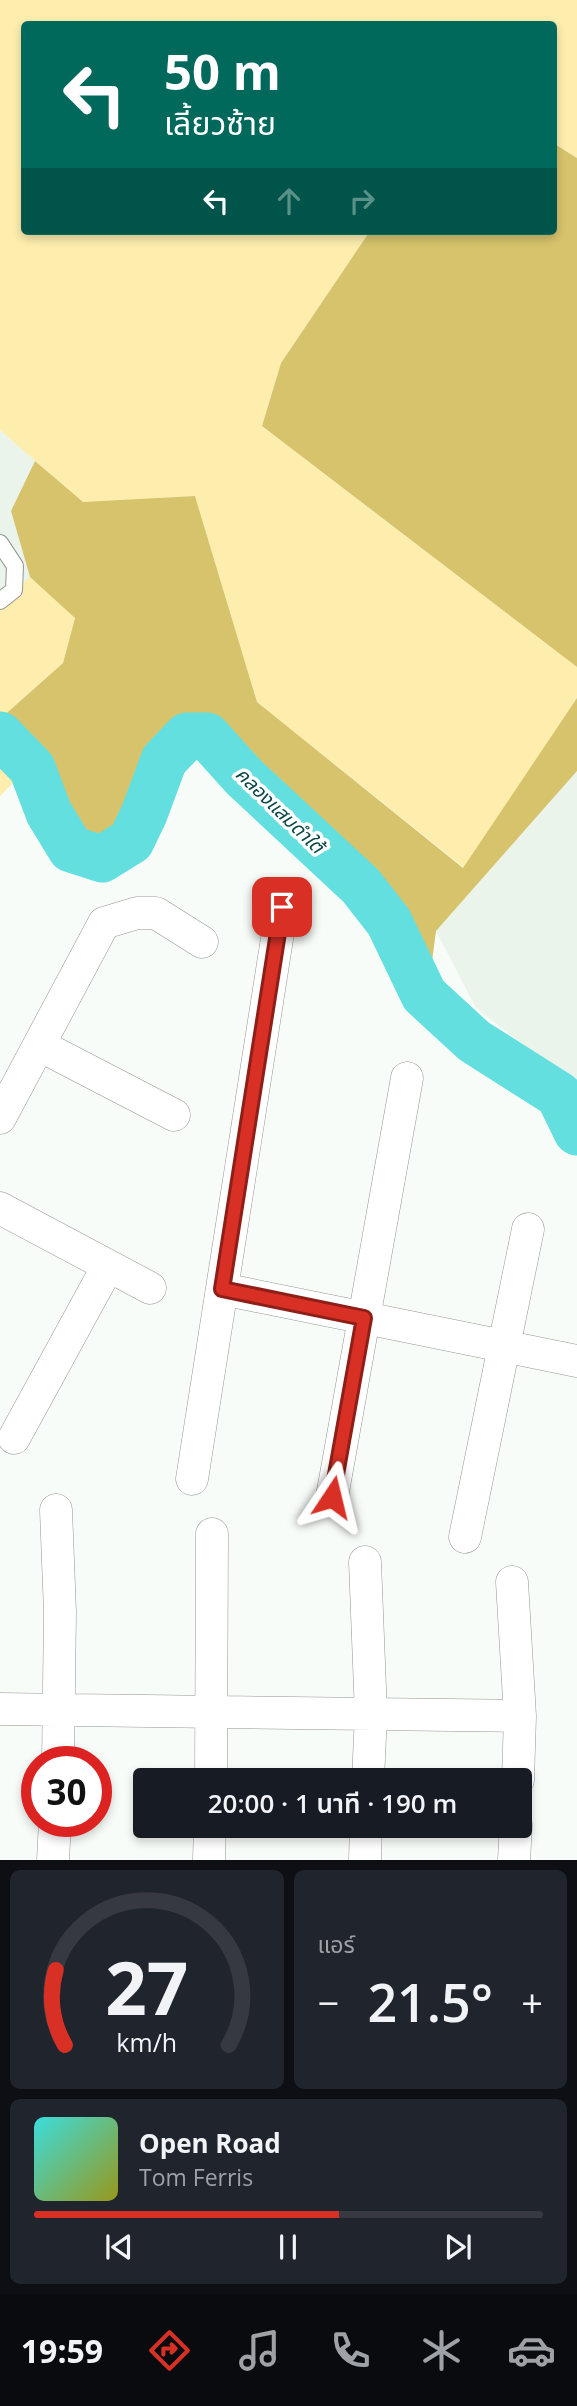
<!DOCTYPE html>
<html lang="th">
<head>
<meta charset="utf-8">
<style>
  :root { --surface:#171b24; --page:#20242c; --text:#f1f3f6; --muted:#9ea1a6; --line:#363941; --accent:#d93025 }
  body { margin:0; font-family:"Open Sans","Noto Sans Thai",sans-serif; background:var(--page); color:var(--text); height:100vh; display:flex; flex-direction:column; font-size:26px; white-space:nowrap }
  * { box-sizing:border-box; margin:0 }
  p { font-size:23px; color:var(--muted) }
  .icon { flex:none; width:38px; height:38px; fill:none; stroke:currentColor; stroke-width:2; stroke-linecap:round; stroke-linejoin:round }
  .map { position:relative; height:1860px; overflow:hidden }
  .panel { display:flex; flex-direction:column; gap:10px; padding:10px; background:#0d0f14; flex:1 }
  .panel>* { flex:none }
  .top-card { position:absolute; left:21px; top:21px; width:536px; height:214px; border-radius:7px; box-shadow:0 4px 10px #0003; background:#00695c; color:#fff; overflow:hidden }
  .speed { position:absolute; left:21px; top:1746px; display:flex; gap:14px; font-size:35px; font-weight:700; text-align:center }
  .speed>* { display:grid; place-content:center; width:91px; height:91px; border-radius:50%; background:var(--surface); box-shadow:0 4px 10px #0003; line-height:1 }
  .speed .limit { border:10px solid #d22; background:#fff; color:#111 }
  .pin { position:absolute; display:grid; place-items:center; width:60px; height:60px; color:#fff; margin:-30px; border-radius:14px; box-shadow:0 4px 10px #0006 }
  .me { position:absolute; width:77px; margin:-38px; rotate:10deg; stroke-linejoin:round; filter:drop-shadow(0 0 5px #0008) }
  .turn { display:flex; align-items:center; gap:24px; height:147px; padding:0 28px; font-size:32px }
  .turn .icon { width:91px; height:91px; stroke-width:2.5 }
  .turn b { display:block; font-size:49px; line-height:60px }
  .lanes { display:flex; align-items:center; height:66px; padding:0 28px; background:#0003; justify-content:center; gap:35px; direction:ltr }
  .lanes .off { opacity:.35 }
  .big { font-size:52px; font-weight:600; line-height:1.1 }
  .panel .widget { flex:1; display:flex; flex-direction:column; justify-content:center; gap:10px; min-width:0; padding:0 24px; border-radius:10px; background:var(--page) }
  .panel .dial { align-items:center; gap:0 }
  .dial svg { height:182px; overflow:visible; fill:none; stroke:var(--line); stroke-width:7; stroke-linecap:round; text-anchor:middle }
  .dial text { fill:var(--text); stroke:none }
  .song { display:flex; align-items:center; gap:21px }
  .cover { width:84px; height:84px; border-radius:10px; background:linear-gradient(135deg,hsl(180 70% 55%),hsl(60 70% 35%)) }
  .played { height:7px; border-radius:4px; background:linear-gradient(90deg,var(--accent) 60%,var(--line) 60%) }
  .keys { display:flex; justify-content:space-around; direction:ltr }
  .heat { display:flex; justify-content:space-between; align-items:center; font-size:38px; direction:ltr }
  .panel .tiles { flex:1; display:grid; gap:10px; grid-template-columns:1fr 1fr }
  .widget:last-child { grid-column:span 2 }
  .trip { position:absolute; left:133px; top:1768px; width:399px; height:70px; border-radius:7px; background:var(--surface); box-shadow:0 4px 10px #0003; font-weight:600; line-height:70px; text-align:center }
  .dock { display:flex; height:112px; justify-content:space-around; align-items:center; background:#090b0e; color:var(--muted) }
  .dock .icon { width:49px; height:49px }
  .dock .selected { color:var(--accent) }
  .dock b { font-size:32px; color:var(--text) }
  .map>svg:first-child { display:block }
  .built { fill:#eaf4ea }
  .green { fill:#fdeeae }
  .forest { fill:#d7c36c }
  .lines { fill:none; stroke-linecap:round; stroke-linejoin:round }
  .river { stroke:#63dfe0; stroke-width:47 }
  .service-casing { stroke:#939693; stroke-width:18 }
  .minor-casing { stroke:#939693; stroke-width:33 }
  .service { stroke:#fff; stroke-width:16 }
  .minor { stroke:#fff; stroke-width:32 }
  .route-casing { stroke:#8d1f18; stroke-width:18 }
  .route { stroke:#d93025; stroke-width:12 }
  .labels { text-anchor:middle; stroke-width:7; stroke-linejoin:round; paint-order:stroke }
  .water-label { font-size:19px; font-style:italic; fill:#0a4545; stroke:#fff }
</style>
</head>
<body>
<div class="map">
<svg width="577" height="1860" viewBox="0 0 577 1860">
  <rect width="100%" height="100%" fill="#f8fcf8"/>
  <path class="built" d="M 0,430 L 35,461 L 11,511 L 30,577 L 0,603 Z
    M 577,771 L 577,1086 L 476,1008 L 436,931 Z"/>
  <path class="green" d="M 0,0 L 577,0 L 577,158 L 553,143 L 553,24 L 24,24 L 24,231 L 370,231 L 281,363 L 262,426 L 577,667 L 577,698 L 464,868 L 257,702 L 195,496 L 83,503 L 0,430 Z
    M 30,577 L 75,617 L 63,663 L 0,719 L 0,603 Z
    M 0,728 L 44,764 L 12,784 L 0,796 Z"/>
  <path class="forest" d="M 553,143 L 577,158 L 577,667 L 262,426 L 281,363 L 370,231 L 553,231 Z
    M 35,461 L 83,502 L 195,496 L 257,702 L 463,868 L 577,698 L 577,771 L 436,931 L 431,969 L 390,887 L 282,793 L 217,728 L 179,716 L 125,825 L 109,846 L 69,827 L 44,764 L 0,728 L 0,719 L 63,663 L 75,618 L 30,577 L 11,511 Z"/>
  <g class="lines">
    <path class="river" d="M 0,735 L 32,768 L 49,813 L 71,849 L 102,859 L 131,841 L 144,814 L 164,760 L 187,736 L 207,736 L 244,777 L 361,886 L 389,922 L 424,995 L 474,1041 L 559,1095 L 577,1132"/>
    <g class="service-casing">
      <path id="service" d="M 0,543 L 15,566 L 14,590 L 0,601"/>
    </g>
    <g class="minor-casing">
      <path id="minor" d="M 39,1045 L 174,1115
        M 0,1118 L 104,923 L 137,913 L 156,913 L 202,942
        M 0,1208 L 150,1288
        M 222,1289 L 577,1361
        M 14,1438 L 108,1266
        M 192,1479 L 282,907
        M 332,1497 L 407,1078
        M 56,1510 L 60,1612 L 58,1762
        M 465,1537 L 528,1229
        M 365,1562 L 371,1714 L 368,1780
        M 512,1582 L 520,1716 L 518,1780
        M 0,1709 L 520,1716
        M 211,1780 L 212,1534
        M 53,1860 L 55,1822
        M 209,1860 L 210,1825
        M 365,1860 L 366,1825
        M 514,1860 L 516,1825"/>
    </g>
    <use href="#service" class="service"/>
    <use href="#minor" class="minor"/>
  </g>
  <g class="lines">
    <g class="route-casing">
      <path id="route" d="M 282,907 L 222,1289 L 364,1318 L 332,1497"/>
    </g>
    <use href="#route" class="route"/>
  </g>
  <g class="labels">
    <g class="water-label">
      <text transform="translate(280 810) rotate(44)" y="7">คลองแสมดำใต้</text>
    </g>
  </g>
</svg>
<div class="speed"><div class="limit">30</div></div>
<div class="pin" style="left:282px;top:907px;background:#d93025"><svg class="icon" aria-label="arrive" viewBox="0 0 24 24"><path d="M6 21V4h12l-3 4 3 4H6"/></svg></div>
<svg class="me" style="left:332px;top:1497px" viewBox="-20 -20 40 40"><path d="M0-17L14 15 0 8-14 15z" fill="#d93025" stroke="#fff" stroke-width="4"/></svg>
<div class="trip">20:00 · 1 นาที · 190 m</div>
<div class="top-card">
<div class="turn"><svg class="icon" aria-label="left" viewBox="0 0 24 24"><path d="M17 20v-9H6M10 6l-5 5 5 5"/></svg><div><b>50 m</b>เลี้ยวซ้าย</div></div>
<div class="lanes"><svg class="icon" aria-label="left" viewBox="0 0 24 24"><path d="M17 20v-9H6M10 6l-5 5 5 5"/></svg><svg class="icon off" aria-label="ahead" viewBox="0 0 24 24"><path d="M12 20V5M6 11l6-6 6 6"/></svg><svg class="icon off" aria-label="right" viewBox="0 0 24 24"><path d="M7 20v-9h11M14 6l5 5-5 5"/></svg></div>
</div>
</div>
<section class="panel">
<div class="tiles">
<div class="widget dial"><svg viewBox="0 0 100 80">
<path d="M14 69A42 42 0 1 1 86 69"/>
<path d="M14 69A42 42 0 0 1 10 36" stroke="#d93025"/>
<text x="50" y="56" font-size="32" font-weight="700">27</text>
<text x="50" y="72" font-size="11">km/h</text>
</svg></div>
<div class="widget"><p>แอร์</p>
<div class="heat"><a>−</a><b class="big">21.5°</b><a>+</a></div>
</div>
<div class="widget">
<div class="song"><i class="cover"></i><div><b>Open Road</b><p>Tom Ferris</p></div></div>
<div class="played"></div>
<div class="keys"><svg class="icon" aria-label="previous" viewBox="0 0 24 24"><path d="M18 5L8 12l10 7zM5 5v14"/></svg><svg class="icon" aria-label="pause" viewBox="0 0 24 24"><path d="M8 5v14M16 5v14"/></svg><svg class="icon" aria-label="next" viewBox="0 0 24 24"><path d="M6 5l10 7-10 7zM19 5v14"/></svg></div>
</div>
</div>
</section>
<nav class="dock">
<b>19:59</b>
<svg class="icon selected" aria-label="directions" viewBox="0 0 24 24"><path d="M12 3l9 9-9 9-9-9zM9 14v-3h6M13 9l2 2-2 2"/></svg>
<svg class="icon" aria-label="music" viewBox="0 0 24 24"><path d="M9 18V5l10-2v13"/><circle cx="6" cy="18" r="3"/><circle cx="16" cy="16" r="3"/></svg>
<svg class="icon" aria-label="phone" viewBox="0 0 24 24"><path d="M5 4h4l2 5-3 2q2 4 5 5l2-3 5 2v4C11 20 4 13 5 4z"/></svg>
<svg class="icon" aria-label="climate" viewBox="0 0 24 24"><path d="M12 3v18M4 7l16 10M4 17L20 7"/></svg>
<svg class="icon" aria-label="car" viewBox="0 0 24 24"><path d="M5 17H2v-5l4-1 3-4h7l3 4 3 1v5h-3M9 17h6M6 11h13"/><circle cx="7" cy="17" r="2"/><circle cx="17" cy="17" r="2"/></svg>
</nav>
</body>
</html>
